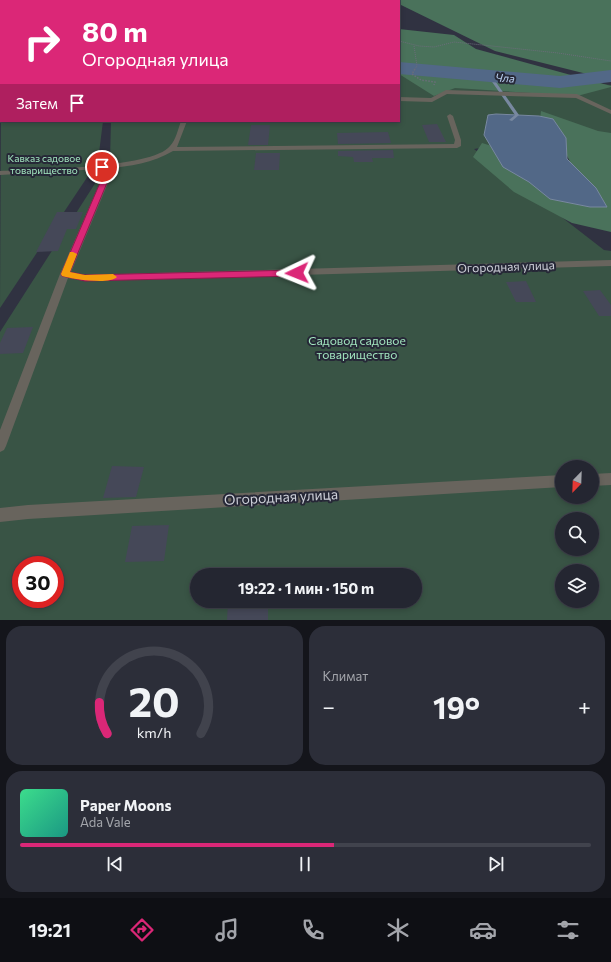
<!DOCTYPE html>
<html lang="ru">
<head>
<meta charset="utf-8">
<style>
  :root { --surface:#242631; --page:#2c2e39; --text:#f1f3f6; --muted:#a3a5ab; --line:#41434d; --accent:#db2777 }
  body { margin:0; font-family:Commissioner,sans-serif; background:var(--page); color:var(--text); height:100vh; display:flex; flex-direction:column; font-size:15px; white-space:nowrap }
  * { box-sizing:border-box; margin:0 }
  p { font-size:13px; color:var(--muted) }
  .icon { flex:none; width:22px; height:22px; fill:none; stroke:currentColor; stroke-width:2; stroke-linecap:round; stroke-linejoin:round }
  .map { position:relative; height:620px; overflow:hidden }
  .details { display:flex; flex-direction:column; gap:6px; padding:6px; background:#14151b; flex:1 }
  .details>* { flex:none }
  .hud { position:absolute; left:0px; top:0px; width:400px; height:122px; box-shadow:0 2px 6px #0003,0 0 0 1px var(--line); background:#db2777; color:#fff; overflow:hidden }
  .needle { width:26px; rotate:203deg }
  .fabs { position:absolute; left:555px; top:460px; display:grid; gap:8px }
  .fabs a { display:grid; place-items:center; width:44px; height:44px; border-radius:50%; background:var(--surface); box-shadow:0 2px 6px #0003,0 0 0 1px var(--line); font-size:20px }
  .speed { position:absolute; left:12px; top:556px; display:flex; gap:8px; font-size:20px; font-weight:700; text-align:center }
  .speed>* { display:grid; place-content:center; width:52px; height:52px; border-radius:50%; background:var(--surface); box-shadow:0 2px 6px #0003,0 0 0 1px var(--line); line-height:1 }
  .speed .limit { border:6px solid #d22; background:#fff; color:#111 }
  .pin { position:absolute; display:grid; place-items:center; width:34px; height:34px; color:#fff; margin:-17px; border:2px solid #fff; border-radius:50%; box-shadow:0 1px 4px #0007 }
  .me { position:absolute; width:44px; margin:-22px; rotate:268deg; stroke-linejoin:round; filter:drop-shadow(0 0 3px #0008) }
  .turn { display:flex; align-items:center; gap:14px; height:84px; padding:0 16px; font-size:18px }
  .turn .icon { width:52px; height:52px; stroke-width:2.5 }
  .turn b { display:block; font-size:28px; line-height:34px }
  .then { display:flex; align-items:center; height:38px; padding:0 16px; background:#0003; gap:8px; font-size:15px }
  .big { font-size:30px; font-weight:700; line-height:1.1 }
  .details .card { flex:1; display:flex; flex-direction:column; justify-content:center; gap:6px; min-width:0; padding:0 14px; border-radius:16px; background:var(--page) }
  .details .dial { align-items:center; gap:0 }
  .dial svg { height:104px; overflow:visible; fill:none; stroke:var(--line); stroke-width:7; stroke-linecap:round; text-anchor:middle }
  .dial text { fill:var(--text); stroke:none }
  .song { display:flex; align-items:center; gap:12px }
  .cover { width:48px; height:48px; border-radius:6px; background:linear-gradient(135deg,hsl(150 70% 55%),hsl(170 70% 35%)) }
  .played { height:4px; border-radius:2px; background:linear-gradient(90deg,var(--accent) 55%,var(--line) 55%) }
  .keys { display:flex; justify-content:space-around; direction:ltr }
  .heat { display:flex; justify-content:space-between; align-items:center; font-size:22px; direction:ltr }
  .details .tiles { flex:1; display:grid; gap:6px; grid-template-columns:1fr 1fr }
  .card:last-child { grid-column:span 2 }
  .trip { position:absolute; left:190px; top:568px; width:232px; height:40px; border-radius:20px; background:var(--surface); box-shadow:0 2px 6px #0003,0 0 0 1px var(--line); font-weight:700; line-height:40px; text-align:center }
  .menu { display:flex; height:64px; justify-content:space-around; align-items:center; background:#0e0f14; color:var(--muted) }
  .menu .icon { width:28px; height:28px }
  .menu .active { color:var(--accent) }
  .menu b { font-size:18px; color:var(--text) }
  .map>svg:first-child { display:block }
  .green { fill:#395445; fill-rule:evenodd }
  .forest { fill:#4a725b }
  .water { fill:#526887; stroke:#7888a0 }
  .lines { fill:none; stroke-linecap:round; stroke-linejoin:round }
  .stream { fill:#7888a0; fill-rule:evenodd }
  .river { fill:#526887; fill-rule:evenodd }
  .building { fill:#454858 }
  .path-far1 { stroke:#6b6d7a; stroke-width:1; stroke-dasharray:1 1; stroke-linecap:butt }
  .path { stroke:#6b6d7a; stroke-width:1.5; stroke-dasharray:1.5 1.5; stroke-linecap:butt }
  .minor { fill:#68645d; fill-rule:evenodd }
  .route { fill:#db2777; stroke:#8e194d }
  .slow { fill:#f59e0b }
  .labels { text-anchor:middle; stroke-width:4; stroke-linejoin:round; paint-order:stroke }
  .far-park-label { font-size:10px; fill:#a2e6bf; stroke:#262837 }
  .far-water-label { font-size:11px; font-style:italic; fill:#bdd4f5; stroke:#262837 }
  .street-label { font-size:12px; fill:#cfd1da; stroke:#262837 }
  .park-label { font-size:12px; fill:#a2e6bf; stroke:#262837 }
  .near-street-label { font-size:14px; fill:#cfd1da; stroke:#262837 }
</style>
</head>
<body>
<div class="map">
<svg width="611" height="620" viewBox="0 0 611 620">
  <rect width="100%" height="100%" fill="#303241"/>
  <path class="green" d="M 399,60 L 611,85 L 611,142 L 555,135 L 474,149 L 604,250 L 611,251 L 611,620 L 0,620 L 0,332 L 110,160 L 111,121 L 399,121 ZM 562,467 L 592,467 L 592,497 L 562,497 ZM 562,519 L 592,519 L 592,549 L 562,549 ZM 21,565 L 55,565 L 55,599 L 21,599 ZM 562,571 L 592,571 L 592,601 L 562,601 ZM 197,575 L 415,575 L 415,601 L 197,601 Z
    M 1,100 L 1,121 L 103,121 L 98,161 L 0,308 Z"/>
  <path class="forest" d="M 360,0 L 611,0 L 611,80 L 495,51 L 399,4 L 399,1 Z
    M 399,29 L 454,35 L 476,49 L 611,86 L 611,87 L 577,96 L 455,88 L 434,96 L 399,74 Z
    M 541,111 L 598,131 L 611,133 L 611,232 L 572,223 L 514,192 L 473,157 L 482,143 L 575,171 L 566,154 L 540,120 Z"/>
  <path class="water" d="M 496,114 L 539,116 L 553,119 L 566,138 L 567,159 L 596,188 L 607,207 L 590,207 L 550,199 L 529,182 L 503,167 L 484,135 L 488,115 Z"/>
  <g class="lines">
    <path class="stream" d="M 490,75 L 491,75 L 519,115 L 512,121 L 509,120 L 515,115 L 488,76 Z"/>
    <path class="river" d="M 0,46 L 1,46 L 1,58 L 0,58 Z
      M 399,62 L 560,76 L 611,70 L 611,82 L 560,88 L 399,74 Z"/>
  </g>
  <path class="building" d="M 437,124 L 446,142 L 429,142 L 422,125 Z
    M 251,125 L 270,125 L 268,145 L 248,145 Z
    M 388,132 L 391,143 L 338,144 L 337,133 Z
    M 393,150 L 394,158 L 372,158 L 373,162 L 354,162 L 353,157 L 338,156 L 338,151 Z
    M 256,153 L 280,153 L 279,170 L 254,170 Z
    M 57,212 L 83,212 L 76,229 L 67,229 L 58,251 L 36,252 Z
    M 526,281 L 536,302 L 516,302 L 506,282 Z
    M 600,290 L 611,305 L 611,316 L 599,316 L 583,291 Z
    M 33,327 L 23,353 L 0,354 L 0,343 L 7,328 Z
    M 112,466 L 144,467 L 136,497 L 103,498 Z
    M 169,525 L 164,561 L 125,562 L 132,526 Z
    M 228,601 L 268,601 L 268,620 L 227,620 Z"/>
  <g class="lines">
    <path class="path-far1" d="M 263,0 L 266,1
      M 399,41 L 419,46 L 434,47 L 454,42 L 558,53 L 611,61
      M 414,46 L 417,66 L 414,70"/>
    <path class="path" d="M 415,69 L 412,74 L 421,80 L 435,82 L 434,85"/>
    <path class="minor" d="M 446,90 L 577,94 L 611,110 L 611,114 L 576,98 L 447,94 L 432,102 L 399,101 L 399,97 L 431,98 Z
      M 450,114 L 453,116 L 461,140 L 461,146 L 457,148 L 173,151 C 153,163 130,166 106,169 L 110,178 L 71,272 L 85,275 L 611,260 L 611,266 L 85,281 L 68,278 L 6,446 L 4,450 L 0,452 L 0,430 L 60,274 L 102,178 L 99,169 L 0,175 L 0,171 C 31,169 152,169 170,146 C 176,140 178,129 181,121 L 187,121 L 177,147 L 454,144 L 455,140 L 447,116 Z
      M 611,473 L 611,485 L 592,486 L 592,474 Z
      M 562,475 L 562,487 L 28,519 L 0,522 L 0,508 L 28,505 Z"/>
  </g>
  <path class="route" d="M 102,165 L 105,167 L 109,178 L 70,272 L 85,275 L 297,270 L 301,273 L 297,276 L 85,281 L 62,276 L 61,274 L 102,178 L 99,167 Z"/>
  <path class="slow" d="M 70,252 L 73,252 L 77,254 L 70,272 L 85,275 L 113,274 L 117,277 C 110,285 72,279 62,276 L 61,274 Z"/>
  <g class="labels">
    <g class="far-park-label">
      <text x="44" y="162">Кавказ садовое<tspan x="44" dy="12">товарищество</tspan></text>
    </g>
    <g class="far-water-label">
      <text transform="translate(505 78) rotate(5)" y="4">Чла</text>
    </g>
    <g class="street-label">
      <text transform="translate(506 267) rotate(-2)" y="4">Огородная улица</text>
    </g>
    <g class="park-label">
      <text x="357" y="345">Садовод садовое<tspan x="357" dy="14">товарищество</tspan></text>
    </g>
    <g class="near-street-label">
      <text transform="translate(281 497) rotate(-3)" y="5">Огородная улица</text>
    </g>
  </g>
</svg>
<div class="fabs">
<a><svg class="needle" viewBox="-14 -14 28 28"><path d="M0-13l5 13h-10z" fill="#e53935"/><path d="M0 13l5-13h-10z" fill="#a3a5ab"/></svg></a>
<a><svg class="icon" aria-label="search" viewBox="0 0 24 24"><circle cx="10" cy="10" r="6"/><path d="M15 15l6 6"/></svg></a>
<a><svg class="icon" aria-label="layers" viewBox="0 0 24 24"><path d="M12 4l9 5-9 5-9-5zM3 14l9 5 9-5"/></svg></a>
</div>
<div class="speed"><div class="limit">30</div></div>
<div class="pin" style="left:102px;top:167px;background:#d93025"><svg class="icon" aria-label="arrive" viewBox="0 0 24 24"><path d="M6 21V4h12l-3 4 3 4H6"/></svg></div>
<svg class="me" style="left:297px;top:273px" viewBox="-20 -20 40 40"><path d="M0-17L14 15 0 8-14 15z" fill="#db2777" stroke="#fff" stroke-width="4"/></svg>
<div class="trip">19:22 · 1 мин · 150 m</div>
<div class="hud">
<div class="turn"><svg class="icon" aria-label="right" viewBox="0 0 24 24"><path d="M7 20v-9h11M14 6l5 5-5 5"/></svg><div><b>80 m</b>Огородная улица</div></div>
<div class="then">Затем<svg class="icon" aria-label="arrive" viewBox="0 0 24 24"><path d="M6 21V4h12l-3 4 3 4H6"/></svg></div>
</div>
</div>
<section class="details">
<div class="tiles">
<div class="card dial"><svg viewBox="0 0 100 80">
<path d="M14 69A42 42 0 1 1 86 69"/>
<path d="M14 69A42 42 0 0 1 8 45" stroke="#db2777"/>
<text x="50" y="56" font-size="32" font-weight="700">20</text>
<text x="50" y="72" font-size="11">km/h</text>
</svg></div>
<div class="card"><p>Климат</p>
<div class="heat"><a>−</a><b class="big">19°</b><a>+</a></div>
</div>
<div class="card">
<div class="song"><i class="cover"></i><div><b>Paper Moons</b><p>Ada Vale</p></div></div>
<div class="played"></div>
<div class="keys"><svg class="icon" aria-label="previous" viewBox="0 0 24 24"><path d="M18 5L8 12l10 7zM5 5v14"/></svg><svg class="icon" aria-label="pause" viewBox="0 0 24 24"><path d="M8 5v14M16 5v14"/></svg><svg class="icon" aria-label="next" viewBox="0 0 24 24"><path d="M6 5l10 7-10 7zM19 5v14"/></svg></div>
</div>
</div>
</section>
<nav class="menu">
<b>19:21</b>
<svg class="icon active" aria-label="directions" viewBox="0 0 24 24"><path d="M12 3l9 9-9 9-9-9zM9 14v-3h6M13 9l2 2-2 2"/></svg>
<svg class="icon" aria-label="music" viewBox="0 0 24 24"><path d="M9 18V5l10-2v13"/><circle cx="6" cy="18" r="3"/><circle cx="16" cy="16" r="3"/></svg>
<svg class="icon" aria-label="phone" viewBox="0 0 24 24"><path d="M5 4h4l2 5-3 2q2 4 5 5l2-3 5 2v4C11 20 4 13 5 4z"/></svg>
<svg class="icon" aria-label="climate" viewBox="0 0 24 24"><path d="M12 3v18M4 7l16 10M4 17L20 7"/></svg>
<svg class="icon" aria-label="car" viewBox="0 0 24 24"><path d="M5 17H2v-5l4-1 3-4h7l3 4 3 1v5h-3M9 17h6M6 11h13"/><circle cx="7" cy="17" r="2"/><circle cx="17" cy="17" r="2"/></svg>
<svg class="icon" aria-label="filters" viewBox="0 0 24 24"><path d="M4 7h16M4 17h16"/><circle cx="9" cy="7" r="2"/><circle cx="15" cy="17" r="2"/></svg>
</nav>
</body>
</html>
